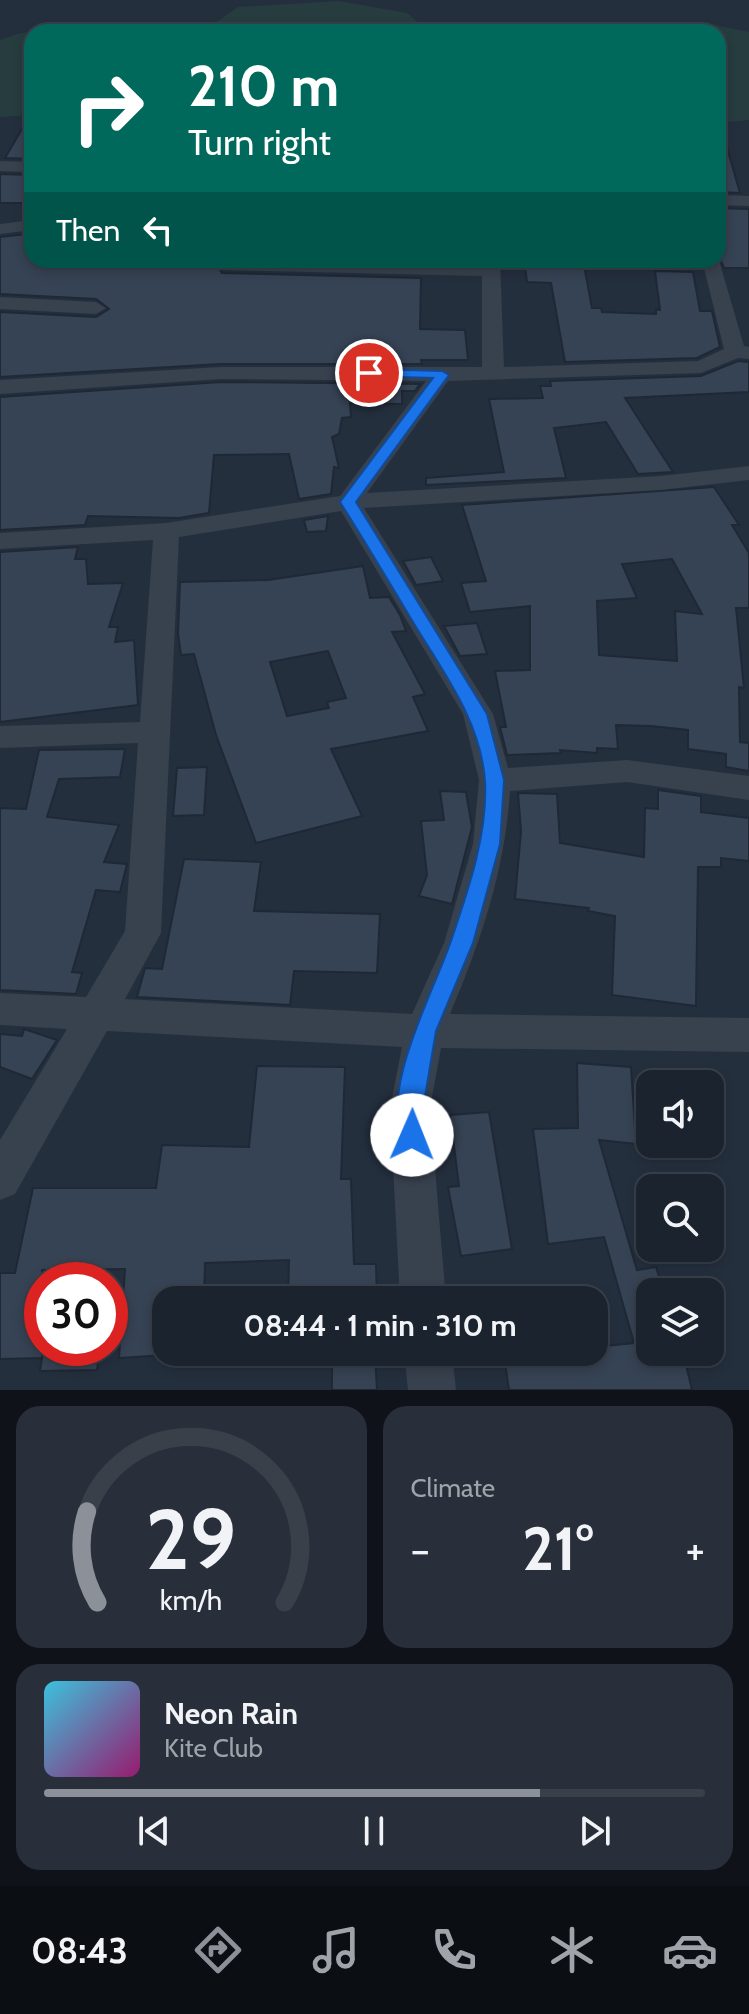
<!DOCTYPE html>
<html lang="en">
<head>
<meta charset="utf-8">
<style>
  :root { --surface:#1b232e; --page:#282f3a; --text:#f1f3f6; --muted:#a0a4aa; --line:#39404a; --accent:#8c9099 }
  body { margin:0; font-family:Cabin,sans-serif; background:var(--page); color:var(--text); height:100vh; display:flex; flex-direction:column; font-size:30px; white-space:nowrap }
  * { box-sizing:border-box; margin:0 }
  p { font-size:26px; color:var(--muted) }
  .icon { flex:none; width:44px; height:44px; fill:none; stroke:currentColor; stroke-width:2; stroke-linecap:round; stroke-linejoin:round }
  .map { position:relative; height:1390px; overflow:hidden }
  .sheet { display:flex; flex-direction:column; gap:16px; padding:16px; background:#0f1319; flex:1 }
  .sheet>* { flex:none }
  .banner { position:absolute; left:24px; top:24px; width:702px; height:244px; border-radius:24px; box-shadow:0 4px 12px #0003,0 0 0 2px var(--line); background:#00695c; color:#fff; overflow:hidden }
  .controls { position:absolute; left:636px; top:1070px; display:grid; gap:16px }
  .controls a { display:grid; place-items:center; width:88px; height:88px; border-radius:16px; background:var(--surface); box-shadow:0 4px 12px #0003,0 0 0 2px var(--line); font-size:40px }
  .speed { position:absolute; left:24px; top:1262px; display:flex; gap:16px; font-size:40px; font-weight:700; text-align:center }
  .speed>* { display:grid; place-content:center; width:104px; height:104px; border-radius:50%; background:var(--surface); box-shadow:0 4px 12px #0003,0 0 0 2px var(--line); line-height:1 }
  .speed .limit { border:12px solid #d22; background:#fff; color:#111 }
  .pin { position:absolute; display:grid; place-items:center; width:68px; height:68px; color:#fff; margin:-34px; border:4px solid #fff; border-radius:50%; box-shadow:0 2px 8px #0007 }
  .me { position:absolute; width:88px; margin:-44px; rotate:1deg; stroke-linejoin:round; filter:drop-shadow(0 0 6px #0008) }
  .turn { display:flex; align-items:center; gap:28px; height:168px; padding:0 32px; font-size:36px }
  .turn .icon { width:104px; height:104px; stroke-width:2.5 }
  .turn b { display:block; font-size:56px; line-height:68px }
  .then { display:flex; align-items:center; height:76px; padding:0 32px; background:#0003; gap:16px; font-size:30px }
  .big { font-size:60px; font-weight:800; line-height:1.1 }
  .sheet .tile { flex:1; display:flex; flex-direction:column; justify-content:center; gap:12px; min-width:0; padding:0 28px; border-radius:24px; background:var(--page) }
  .sheet .dial { align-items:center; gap:0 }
  .dial svg { height:208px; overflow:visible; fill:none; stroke:var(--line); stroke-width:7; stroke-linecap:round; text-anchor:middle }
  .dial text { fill:var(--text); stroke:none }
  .song { display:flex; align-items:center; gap:24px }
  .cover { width:96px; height:96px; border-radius:12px; background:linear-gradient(135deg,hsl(190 70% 55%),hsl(320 70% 35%)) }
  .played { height:8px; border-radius:4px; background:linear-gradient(90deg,var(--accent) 75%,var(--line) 75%) }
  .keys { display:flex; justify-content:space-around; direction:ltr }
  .heat { display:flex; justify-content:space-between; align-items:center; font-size:44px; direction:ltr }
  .sheet .tiles { flex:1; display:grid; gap:16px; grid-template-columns:1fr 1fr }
  .tile:last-child { grid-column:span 2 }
  .trip { position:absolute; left:152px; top:1286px; width:456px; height:80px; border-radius:24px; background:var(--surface); box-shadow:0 4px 12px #0003,0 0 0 2px var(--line); font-weight:800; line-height:80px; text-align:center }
  .menu { display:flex; height:128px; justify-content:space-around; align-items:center; background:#0b0e12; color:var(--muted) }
  .menu .icon { width:56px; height:56px }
  .menu .on { color:var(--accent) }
  .menu b { font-size:36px; color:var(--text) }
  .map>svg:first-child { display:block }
  .green { fill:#263c3f }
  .building { fill:#364354; stroke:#1f2835; stroke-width:2; fill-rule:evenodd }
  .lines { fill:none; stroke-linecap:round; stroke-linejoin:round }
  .street { fill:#38414e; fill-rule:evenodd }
  .route { fill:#1a73e8; stroke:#114b97; stroke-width:2 }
</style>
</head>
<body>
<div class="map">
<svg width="749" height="1390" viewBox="0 0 749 1390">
  <rect width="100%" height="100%" fill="#242f3e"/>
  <path class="green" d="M 339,1 L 407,13 L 430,32 L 202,32 L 238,7 Z
    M 110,22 L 116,32 L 32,32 L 32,115 L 0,117 L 0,40 L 21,33 Z
    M 709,24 L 749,32 L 749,120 L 718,123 L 718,32 L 696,32 Z"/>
  <path class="building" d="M 32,112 L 32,159 L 5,158 Z
    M 724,137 L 740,193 L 718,192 L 718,138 Z
    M 0,174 L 32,175 L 32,203 L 0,203 Z
    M 718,208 L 749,209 L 749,268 L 724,268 L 718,254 Z
    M 27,234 L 32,243 L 32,261 L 148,263 L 150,260 L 179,260 L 177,264 L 217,265 L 222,273 L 421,278 L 420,329 L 465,330 L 468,360 L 421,360 L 422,364 L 221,364 L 0,377 L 0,312 L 96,317 L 109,309 L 96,299 L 0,294 L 0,237 Z
    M 524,260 L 583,260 L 592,308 L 601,308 L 602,312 L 656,314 L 656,309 L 660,310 L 655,271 L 693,272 L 700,311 L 712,311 L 720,347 L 697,358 L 565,362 L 551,283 L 527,282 Z
    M 738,361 L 749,362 L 749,392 L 625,398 L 673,472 L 638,474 L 606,422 L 554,428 L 566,478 L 426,485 L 426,478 L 504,472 L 489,399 L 543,398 L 540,386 L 551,386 L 550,381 L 701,376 Z
    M 221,382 L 420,384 L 415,391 L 402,391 L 402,404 L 350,403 L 351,417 L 342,418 L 339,434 L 332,437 L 339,468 L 334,467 L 331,494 L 299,499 L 289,454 L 214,455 L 209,513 L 179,518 L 88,516 L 85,525 L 0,530 L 0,397 Z
    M 714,487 L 739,525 L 732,525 L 749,553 L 749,608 L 736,608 L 744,688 L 739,687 L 740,742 L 749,743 L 749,771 L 726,767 L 726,754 L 688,749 L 688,730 L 651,726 L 616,725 L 618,749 L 597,748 L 597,753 L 560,750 L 561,753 L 507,755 L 500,727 L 506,727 L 495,671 L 530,670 L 530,606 L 470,612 L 461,583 L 486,581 L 462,505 ZM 672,559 L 702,614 L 675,611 L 677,661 L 599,655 L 597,601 L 637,598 L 622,564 Z
    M 328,516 L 326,531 L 307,532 L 304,520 Z
    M 78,547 L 75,559 L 86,559 L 88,584 L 123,583 L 109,627 L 118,627 L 115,642 L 134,640 L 138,705 L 0,722 L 0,552 Z
    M 431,557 L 443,581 L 416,585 L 403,561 Z
    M 363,566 L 370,598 L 389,597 L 400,615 L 406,631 L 392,632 L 425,694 L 413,697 L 428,731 L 331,749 L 362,816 L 256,843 L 216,735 L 194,654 L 181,655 L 178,634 L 180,582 L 268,580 ZM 328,651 L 346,698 L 327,702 L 329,708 L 287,716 L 270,662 Z
    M 477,623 L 487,654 L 460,656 L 444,626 Z
    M 125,749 L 120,777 L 59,779 L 47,817 L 119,825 L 104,862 L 127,864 L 120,892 L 96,890 L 72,972 L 82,973 L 76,994 L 0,990 L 0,808 L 26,809 L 39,750 Z
    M 207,767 L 204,815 L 173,816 L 177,768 Z
    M 658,790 L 701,796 L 701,812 L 749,818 L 749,861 L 721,858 L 721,867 L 698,867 L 696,1006 L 612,995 L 615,916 L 588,911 L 589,908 L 515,899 L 521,831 L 518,793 L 557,794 L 560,843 L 644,857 L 645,808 L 658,809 Z
    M 440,791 L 466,792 L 472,827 L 452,904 L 419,896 L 427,875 L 421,821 L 444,820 Z
    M 184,859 L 261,862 L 254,911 L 380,914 L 377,973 L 294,971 L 290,1005 L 137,997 L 145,968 L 162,969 Z
    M 24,1029 L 57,1040 L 32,1079 L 0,1067 L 0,1034 L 22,1036 Z
    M 577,1063 L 631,1067 L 636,1144 L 599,1140 L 637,1270 L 656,1267 L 664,1292 L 650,1292 L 650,1352 L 683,1352 L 692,1390 L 509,1390 L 504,1356 L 594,1352 L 594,1347 L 634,1343 L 604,1237 L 548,1244 L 533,1129 L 578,1128 Z
    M 257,1066 L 345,1067 L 341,1179 L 351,1179 L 354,1264 L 376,1264 L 377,1300 L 288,1300 L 289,1260 L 205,1263 L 204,1300 L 166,1300 L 166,1355 L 119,1358 L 125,1269 L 42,1270 L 42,1358 L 44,1348 L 100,1348 L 97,1370 L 40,1371 L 42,1358 L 0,1359 L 0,1273 L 15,1273 L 33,1188 L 156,1188 L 162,1145 L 249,1147 Z
    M 489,1112 L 512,1249 L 461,1256 L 448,1187 L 459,1186 L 450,1115 Z
    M 332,1352 L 375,1352 L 377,1390 L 332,1390 Z"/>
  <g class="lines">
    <path class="street" d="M 0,161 L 32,162 L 32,172 L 0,171 Z
      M 718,195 L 749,196 L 749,206 L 718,205 Z
      M 32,220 L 32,230 L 0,234 L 0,224 Z
      M 718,257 L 744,346 L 749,347 L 749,359 L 738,358 L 701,373 L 448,381 L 367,493 L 661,476 L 749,466 L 749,480 L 661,490 L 364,508 L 493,714 L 508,768 L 627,760 L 749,776 L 749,800 L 627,782 L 510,791 C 505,870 481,941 450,1014 L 749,1018 L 749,1052 L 441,1048 L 430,1108 L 446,1300 L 400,1300 L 390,1108 L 402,1047 L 107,1031 L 15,1194 L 0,1200 L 0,1140 L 67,1029 L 0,1025 L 0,993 L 86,997 L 125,931 L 138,743 L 0,748 L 0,726 L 140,722 L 153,540 L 0,549 L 0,533 L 166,523 L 340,496 L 426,381 L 221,379 L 0,394 L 0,380 L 221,367 L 482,367 L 482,276 L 222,270 L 220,266 L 229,260 L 482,265 L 482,260 L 500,260 L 504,367 L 698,361 L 724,349 L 702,260 L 718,260 ZM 341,511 L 463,714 L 479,780 L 473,844 L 444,943 L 412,1014 L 125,999 L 161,933 L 179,537 Z
      M 0,297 L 96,302 L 106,308 L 96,314 L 0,309 Z
      M 404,1352 L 452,1352 L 456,1390 L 408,1390 Z"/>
  </g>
  <path class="route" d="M 369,369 L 442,371 L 449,375 L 356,502 L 487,714 L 504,780 L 500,844 L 473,943 L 436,1031 L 423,1108 L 425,1135 L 421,1144 L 412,1147 L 403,1144 C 379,1089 434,992 451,941 C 468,891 488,834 485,781 C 481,723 445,674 416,627 C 391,585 366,543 340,502 L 433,378 L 364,376 L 364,370 Z"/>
</svg>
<div class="controls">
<a><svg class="icon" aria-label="sound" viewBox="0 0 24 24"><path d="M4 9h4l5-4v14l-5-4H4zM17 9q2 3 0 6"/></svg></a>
<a><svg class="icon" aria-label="search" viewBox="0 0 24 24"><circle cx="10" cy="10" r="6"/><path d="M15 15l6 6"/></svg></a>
<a><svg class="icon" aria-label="layers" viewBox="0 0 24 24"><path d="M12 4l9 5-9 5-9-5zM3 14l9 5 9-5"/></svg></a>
</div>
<div class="speed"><div class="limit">30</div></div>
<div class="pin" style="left:369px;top:373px;background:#d93025"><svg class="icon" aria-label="arrive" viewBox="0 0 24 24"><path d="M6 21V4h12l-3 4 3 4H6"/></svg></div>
<svg class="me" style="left:412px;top:1135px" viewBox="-20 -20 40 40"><circle r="19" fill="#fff"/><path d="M0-13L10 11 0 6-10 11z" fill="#1a73e8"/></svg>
<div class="trip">08:44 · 1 min · 310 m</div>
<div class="banner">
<div class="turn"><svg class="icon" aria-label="right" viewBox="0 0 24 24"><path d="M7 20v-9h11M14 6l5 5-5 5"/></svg><div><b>210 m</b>Turn right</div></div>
<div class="then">Then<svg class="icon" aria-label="left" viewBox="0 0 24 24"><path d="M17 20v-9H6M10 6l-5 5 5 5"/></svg></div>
</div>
</div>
<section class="sheet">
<div class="tiles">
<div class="tile dial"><svg viewBox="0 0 100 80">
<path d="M14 69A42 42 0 1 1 86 69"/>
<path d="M14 69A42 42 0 0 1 10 34" stroke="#8c9099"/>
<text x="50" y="56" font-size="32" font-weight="700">29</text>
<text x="50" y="72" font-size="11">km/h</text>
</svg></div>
<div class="tile"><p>Climate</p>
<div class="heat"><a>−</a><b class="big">21°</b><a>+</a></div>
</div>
<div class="tile">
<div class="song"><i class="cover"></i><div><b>Neon Rain</b><p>Kite Club</p></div></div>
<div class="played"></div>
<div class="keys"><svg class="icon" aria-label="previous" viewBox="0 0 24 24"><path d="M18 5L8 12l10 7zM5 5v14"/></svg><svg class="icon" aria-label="pause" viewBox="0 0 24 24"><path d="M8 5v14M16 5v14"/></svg><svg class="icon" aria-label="next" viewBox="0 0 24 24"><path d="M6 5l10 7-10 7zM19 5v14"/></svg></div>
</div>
</div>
</section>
<nav class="menu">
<b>08:43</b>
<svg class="icon on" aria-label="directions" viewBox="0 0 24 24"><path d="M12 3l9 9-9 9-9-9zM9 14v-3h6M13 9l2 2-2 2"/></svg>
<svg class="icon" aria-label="music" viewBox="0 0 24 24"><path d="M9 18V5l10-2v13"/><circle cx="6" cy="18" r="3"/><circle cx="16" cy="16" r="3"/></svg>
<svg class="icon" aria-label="phone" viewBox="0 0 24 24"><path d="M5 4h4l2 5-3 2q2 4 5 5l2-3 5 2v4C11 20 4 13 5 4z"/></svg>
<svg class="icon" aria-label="climate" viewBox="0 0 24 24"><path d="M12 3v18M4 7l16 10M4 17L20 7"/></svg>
<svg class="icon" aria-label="car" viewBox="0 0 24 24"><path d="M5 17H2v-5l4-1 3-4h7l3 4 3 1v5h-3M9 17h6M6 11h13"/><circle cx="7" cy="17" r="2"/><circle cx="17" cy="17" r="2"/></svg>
</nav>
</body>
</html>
